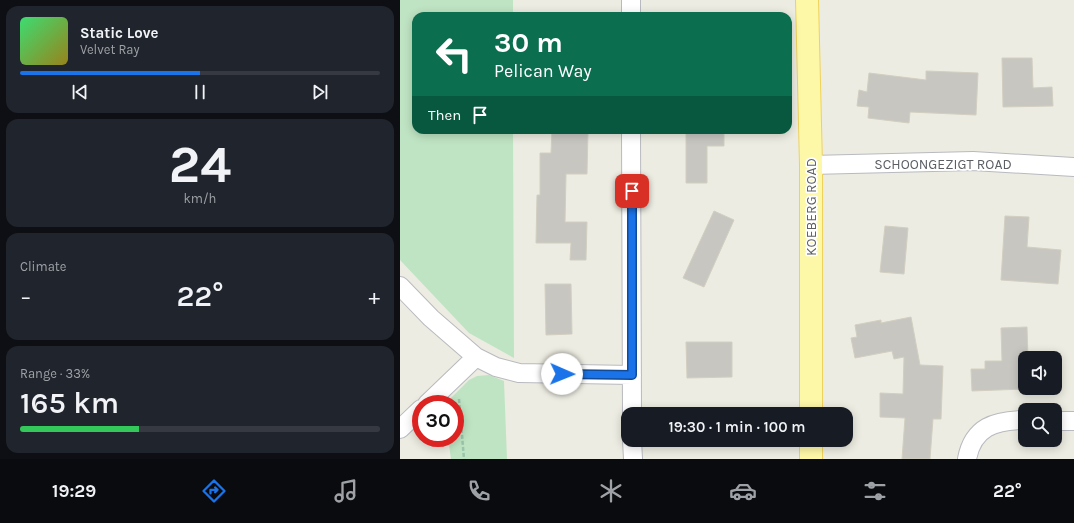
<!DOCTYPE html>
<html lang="en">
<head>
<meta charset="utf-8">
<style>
  :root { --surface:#171b24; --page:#20242c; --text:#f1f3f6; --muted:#9ea1a6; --line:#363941; --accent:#1a73e8 }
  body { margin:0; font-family:Karla,sans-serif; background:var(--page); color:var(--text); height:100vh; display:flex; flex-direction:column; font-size:15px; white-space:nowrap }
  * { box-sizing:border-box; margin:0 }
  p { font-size:13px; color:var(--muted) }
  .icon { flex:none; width:22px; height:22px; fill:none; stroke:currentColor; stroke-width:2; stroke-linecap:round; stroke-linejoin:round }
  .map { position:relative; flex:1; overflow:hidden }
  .drawer { display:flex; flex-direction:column; gap:6px; padding:6px; background:#0d0f14; width:400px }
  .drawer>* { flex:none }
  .top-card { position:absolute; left:12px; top:12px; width:380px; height:122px; border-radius:12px; box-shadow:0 2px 10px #0003; background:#0b6e4f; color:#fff; overflow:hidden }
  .fabs { position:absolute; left:618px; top:351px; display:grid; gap:8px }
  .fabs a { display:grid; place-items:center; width:44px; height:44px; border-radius:8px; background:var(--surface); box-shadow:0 2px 10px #0003; font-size:20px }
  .speed { position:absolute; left:12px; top:395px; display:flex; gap:8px; font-size:20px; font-weight:700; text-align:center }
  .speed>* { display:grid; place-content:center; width:52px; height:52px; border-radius:50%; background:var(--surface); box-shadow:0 2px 10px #0003; line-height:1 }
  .speed .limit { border:6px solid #d22; background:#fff; color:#111 }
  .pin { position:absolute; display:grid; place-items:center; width:34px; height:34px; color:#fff; margin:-17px; border-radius:8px; box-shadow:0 2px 6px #0006 }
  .me { position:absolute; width:44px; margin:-22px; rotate:91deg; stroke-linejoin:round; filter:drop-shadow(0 0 3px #0008) }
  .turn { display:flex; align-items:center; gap:14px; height:84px; padding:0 16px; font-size:18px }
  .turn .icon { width:52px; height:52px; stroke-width:2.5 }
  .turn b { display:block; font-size:28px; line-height:34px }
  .then { display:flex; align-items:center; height:38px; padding:0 16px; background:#0003; gap:8px; font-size:15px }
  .big { font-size:30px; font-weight:600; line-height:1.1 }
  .drawer .card { flex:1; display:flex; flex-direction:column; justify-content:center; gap:6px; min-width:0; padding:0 14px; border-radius:12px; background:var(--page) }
  .drawer .dial { align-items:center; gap:0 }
  .dial b { font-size:52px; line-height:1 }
  .song { display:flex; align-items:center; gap:12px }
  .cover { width:48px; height:48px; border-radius:6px; background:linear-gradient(135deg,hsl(140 70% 55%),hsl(50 70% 35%)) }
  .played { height:4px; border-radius:2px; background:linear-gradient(90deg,var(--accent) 50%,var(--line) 50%) }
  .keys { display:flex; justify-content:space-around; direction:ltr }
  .heat { display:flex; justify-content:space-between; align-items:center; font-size:22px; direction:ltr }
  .charge { height:6px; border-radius:3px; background:linear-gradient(90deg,#34c759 33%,var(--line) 0) }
  .trip { position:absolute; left:221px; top:407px; width:232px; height:40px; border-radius:12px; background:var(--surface); box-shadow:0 2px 10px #0003; font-weight:600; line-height:40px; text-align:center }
  .tab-bar { display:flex; height:64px; justify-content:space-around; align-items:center; background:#090b0e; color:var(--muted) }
  .tab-bar .icon { width:28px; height:28px }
  .tab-bar .current { color:var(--accent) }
  .tab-bar b { font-size:18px; color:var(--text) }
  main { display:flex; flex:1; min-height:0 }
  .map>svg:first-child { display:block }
  .green { fill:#bfe4c3 }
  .building { fill:#c8c6c0; stroke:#d2cec1 }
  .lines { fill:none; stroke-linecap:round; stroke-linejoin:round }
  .minor-casing { stroke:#b8babf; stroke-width:20 }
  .major-casing { stroke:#eed25b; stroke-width:24 }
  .path { stroke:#99c5aa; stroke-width:2.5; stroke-dasharray:4 2; stroke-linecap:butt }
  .minor { stroke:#fff; stroke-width:18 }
  .major { stroke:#fdf7a8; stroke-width:22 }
  .route-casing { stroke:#114b97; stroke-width:10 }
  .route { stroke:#1a73e8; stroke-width:7 }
  .labels { text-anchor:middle; stroke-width:3.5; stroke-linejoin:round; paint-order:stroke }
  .street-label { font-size:14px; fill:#5b5e63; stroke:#fff }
</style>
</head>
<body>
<main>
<section class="drawer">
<div class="card">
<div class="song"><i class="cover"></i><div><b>Static Love</b><p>Velvet Ray</p></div></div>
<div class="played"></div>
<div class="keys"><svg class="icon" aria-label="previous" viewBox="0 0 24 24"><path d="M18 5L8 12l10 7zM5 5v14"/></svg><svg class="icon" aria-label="pause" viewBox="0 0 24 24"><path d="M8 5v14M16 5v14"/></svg><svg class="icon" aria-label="next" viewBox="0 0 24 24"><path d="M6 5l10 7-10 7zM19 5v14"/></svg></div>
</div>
<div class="card dial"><b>24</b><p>km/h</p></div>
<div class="card"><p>Climate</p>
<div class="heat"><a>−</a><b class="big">22°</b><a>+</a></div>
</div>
<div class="card"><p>Range · 33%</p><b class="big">165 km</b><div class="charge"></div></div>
</section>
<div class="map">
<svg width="674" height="459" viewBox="0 0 674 459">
  <rect width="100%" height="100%" fill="#edece2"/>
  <path class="green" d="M 0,0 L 113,0 L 113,16 L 16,16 L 16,130 L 113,130 L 114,358 L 69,333 L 0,260 Z
    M 89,375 L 104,381 L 107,459 L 51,459 L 48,438 L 55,438 L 55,404 L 45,404 L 69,380 L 77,376 Z"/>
  <path class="building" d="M 602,58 L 632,58 L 633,88 L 652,87 L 653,106 L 603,107 Z
    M 526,71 L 578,73 L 576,115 L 510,112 L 509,123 L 468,118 L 469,107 L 457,106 L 459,90 L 467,92 L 469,73 L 526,80 Z
    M 152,130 L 188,130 L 187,174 L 166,174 L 165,222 L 187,222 L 186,260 L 170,260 L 171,243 L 136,243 L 137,195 L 140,195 L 140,153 L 151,153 Z
    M 286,130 L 324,130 L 324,146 L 307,146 L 307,183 L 286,183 Z
    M 314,211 L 334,220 L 304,287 L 283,278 Z
    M 605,216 L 629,217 L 627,247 L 661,250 L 658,284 L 601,280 Z
    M 485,226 L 508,228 L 504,274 L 480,272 Z
    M 145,284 L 171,284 L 172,334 L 146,335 Z
    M 511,317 L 520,365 L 543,366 L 541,419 L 533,419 L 530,459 L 502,459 L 505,418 L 480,417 L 480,393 L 503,394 L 504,357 L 494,359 L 492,351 L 455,358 L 451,338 L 457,337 L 455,325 L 481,320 L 481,323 Z
    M 627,327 L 628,358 L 625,358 L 625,389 L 572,391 L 571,369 L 585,369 L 585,361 L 602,361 L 601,328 Z
    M 286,342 L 332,342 L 332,377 L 287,378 Z"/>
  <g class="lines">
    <g class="minor-casing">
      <path id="minor" d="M 231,0 L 231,16
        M 231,130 L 232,414
        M 411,165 L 573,161 L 674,167
        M 0,286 L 31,318 L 76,357 L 96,367 L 119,373 L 232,375
        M 27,404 L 76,357
        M 655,421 L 674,421
        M 0,429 L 21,409
        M 232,440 L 233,459
        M 567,459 C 573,427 595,420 625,420"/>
    </g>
    <g class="major-casing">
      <path id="major" d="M 407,0 L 411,165 L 411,414
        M 411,440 L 411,459"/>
    </g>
    <path class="path" d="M 59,399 L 64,459"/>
    <use href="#minor" class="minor"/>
    <use href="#major" class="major"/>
  </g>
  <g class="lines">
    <g class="route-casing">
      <path id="route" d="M 162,374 L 232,375 L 232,191"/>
    </g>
    <use href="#route" class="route"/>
  </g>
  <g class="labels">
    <g class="street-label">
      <text x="543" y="169">SCHOONGEZIGT ROAD</text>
      <text transform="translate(411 207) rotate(-90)" y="5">KOEBERG ROAD</text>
    </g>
  </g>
</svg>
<div class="fabs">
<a><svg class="icon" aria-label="sound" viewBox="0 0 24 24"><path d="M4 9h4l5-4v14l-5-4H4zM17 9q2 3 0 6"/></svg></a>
<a><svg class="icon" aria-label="search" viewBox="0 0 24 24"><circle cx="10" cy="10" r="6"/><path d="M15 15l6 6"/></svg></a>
</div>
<div class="speed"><div class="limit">30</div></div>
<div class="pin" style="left:232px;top:191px;background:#d93025"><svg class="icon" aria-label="arrive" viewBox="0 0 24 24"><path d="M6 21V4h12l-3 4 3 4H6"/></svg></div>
<svg class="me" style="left:162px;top:374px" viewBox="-20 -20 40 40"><circle r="19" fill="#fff"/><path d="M0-13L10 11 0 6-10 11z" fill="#1a73e8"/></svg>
<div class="trip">19:30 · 1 min · 100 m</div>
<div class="top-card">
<div class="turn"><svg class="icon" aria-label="left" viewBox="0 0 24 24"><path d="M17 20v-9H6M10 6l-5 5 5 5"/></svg><div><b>30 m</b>Pelican Way</div></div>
<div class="then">Then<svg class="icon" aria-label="arrive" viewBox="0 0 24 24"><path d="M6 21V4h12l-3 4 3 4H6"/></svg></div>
</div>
</div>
</main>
<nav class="tab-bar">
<b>19:29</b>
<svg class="icon current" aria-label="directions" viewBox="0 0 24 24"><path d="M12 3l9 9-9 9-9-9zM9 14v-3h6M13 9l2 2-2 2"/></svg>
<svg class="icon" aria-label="music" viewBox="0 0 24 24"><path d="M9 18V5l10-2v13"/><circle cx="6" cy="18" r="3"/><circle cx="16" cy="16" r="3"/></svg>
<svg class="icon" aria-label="phone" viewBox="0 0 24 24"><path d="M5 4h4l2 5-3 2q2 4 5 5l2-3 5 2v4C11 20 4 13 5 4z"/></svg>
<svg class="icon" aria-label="climate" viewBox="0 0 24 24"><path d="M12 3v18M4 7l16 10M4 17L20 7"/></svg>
<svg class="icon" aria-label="car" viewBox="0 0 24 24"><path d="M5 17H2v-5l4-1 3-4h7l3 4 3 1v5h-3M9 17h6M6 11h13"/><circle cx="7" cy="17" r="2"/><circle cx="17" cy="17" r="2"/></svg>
<svg class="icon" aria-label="filters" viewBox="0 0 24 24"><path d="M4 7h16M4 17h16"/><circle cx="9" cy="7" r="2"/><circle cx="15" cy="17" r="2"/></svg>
<b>22°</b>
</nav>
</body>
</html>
